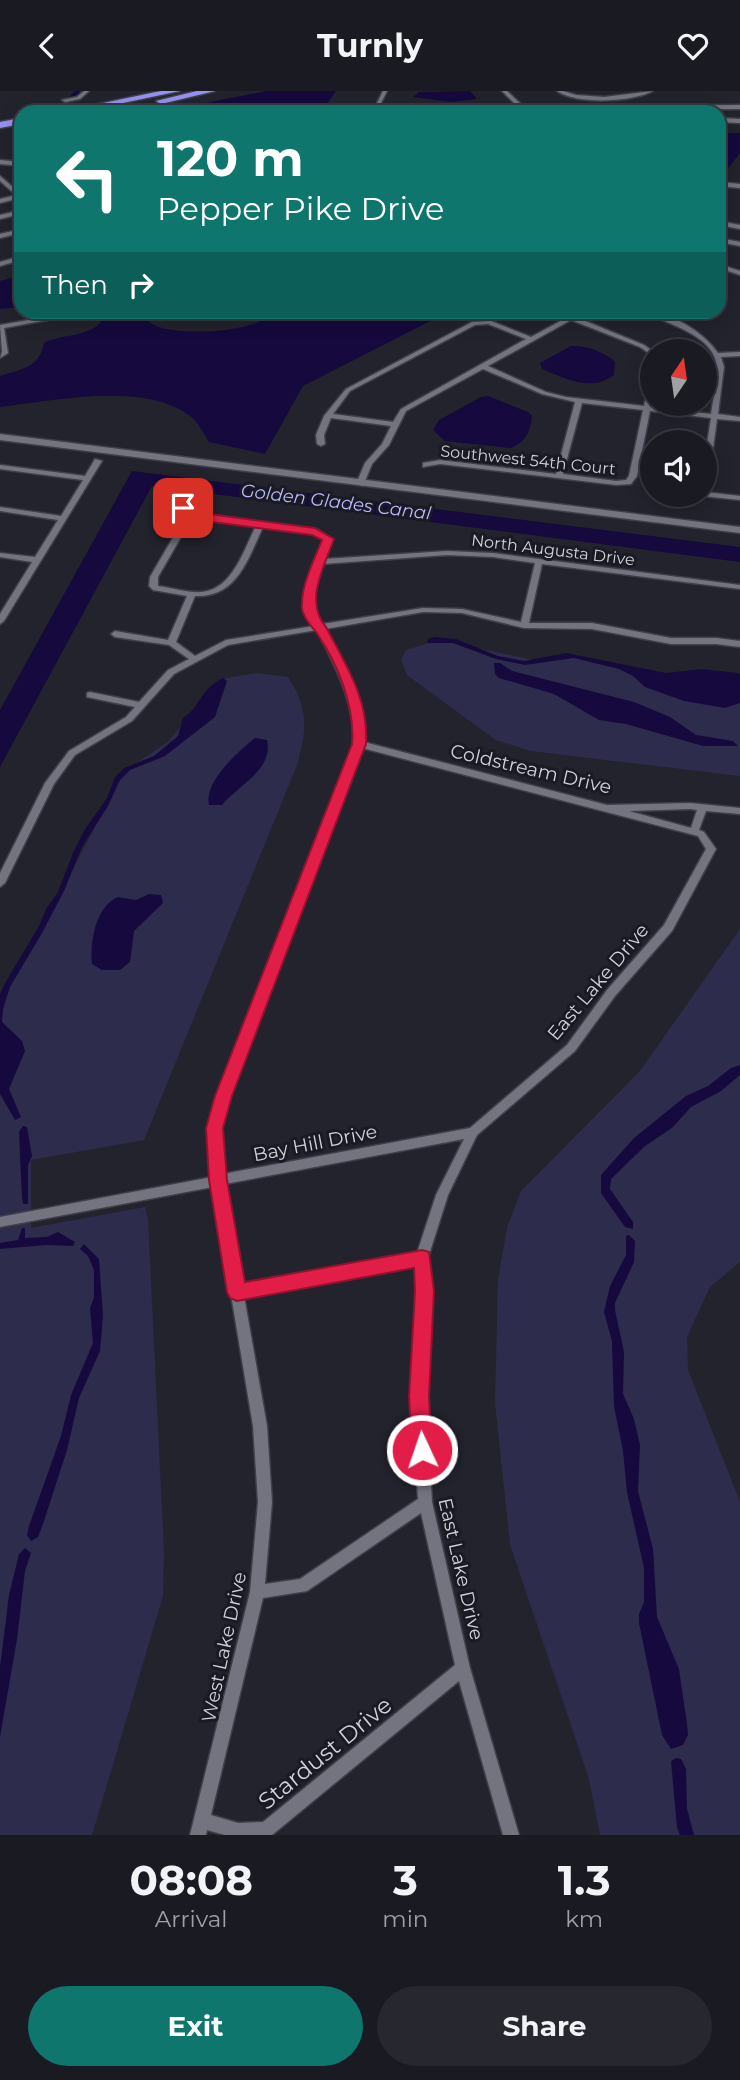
<!DOCTYPE html>
<style>
:root{--surface:#1a1a22;--page:#27272f;--text:#f1f3f6;--muted:#9fa1a5;--line:#383840;--accent:#0f766e}
body{margin:0;font-family:Montserrat,sans-serif;background:var(--page);color:var(--text);height:100vh;display:flex;flex-direction:column;font-size:26px;white-space:nowrap}
*{box-sizing:border-box;margin:0}
p{font-size:23px;color:var(--muted)}
.icon{flex:none;width:38px;height:38px;fill:none;stroke:currentColor;stroke-width:2;stroke-linecap:round;stroke-linejoin:round}
.map{position:relative;height:1744px;overflow:hidden}
.drawer{display:flex;flex-direction:column;background:var(--surface);flex:1}
.drawer>*{flex:none}
.top-card{position:absolute;left:14px;top:14px;width:712px;height:214px;border-radius:21px;box-shadow:0 4px 18px #0003,0 0 0 2px var(--line);background:#0f766e;color:#fff;overflow:hidden}
.needle{width:46px;rotate:13deg}
.buttons{position:absolute;left:640px;top:248px;display:grid;gap:14px}
.buttons a{display:grid;place-items:center;width:77px;height:77px;border-radius:50%;background:var(--surface);box-shadow:0 4px 18px #0003,0 0 0 2px var(--line);font-size:35px}
.pin{position:absolute;display:grid;place-items:center;width:60px;height:60px;color:#fff;margin:-30px;border-radius:14px;box-shadow:0 4px 10px #0006}
.me{position:absolute;width:77px;margin:-38px;rotate:357deg;stroke-linejoin:round;filter:drop-shadow(0 0 5px #0008)}
.turn{display:flex;align-items:center;gap:24px;height:147px;padding:0 28px;font-size:32px}
.turn .icon{width:91px;height:91px;stroke-width:2.5}
.turn b{display:block;font-size:49px;line-height:60px}
.then{display:flex;align-items:center;height:66px;padding:0 28px;background:#0003;gap:14px;font-size:26px}
.eta{display:flex;justify-content:space-evenly;align-items:center;height:119px;text-align:center}
.eta b{font-size:42px;font-weight:700;line-height:49px}
.cta{display:flex;gap:14px;margin-top:auto;padding:14px 28px}
.cta a{flex:1;height:80px;border-radius:42px;background:var(--accent);color:#fff;font-size:28px;font-weight:700;line-height:80px;text-align:center}
.cta a+a{background:var(--page);color:var(--text)}
header{display:flex;justify-content:space-between;align-items:center;height:91px;padding:0 28px;background:var(--surface);font-size:32px;font-weight:700}
.map>svg:first-child{display:block}
</style>
<header><svg class="icon" aria-label="back" viewBox="0 0 24 24"><path d="M15 5l-7 7 7 7"/></svg>Turnly<svg class="icon" aria-label="heart" viewBox="0 0 24 24"><path d="M12 20l-8-8c-3-5 5-10 8-4 3-6 11-1 8 4z"/></svg></header>
<div class="map">
<svg width="740" height="1744" viewBox="0 0 740 1744">
<rect width="100%" height="100%" fill="#23232e"/>
<!-- green -->
<g fill="#2e2c4d">
<path d="M438 549 534 569 566 565 640 582 740 588V685L531 660 496 649 407 584 401 569 406 559Z"/>
<path d="M257 582 288 586C309 619 307 637 297 674L144 1049 31 1069V1137L145 1116 148 1128 164 1463 163 1505 92 1744H0V933L8 896 61 801 118 692 132 675 169 650 215 593 227 587Z"/>
<path d="M740 838V1171L710 1196 687 1246 688 1279 740 1411V1744H600L589 1688 510 1453 495 1312 498 1189 507 1137 521 1100 640 980Z"/>
</g>
<!-- water -->
<g fill="#15093d">
<path d="M266 0H336L321 21H160Z"/>
<path d="M470 0 477 8 451 11 413 6 419 1Z"/>
<path d="M719 42H740V62L727 79H719Z"/>
<path d="M21 184V216L0 218V190Z"/>
<path d="M105 221H142V225C147 228 151 233 156 235 181 245 256 242 274 221H448L303 295 265 363 209 351C204 343 198 331 190 325 143 290 55 310 0 316V285C22 278 39 277 44 252 62 242 101 247 105 221Z"/>
<path d="M571 255C586 254 605 261 615 271L614 284C592 301 566 288 542 278L540 272Z"/>
<path d="M488 305 528 321 532 325C530 342 526 350 511 357L445 350 433 339 439 329 481 306Z"/>
<path d="M132 380 740 456V471L152 395 0 676V619Z"/>
<path d="M435 546 456 548 498 565 524 570 566 562 666 582 701 578 737 582 740 583V612L725 617 684 610 645 596 633 585 619 578 574 567 525 574 496 568 453 552H427L428 548Z"/>
<path d="M494 572H500L512 580 634 611 670 626 696 644 733 650 738 655H703L626 633 599 629 554 603 499 587 495 583Z"/>
<path d="M223 587 227 590 215 626 165 665 130 679 120 689 108 715 82 756 64 800 42 842 10 896 3 918 2 931 22 950 25 960 9 998 21 1026 15 1029 0 1003V904L4 894 39 835 46 818 58 801 73 762 85 738 107 707 115 686 124 677 154 665 178 645 183 627C200 617 198 600 223 587Z"/>
<path d="M255 647 267 649C274 679 237 695 222 714H209C203 691 240 659 255 647Z"/>
<path d="M149 803 161 804 163 812 134 840 130 871 120 879H102L92 873C90 851 95 816 118 806L136 809Z"/>
<path d="M740 974V984L721 1000 691 1016 672 1037 645 1055 611 1088 610 1098 633 1131V1138L625 1136 601 1102V1084L634 1047 686 1005 708 995 731 977Z"/>
<path d="M23 1035 27 1036 32 1065 28 1074V1113H23L22 1107 19 1041Z"/>
<path d="M22 1137H25V1147L47 1146 58 1141 75 1151 73 1155 46 1154 0 1158V1152L18 1149Z"/>
<path d="M629 1144 635 1150 634 1171 615 1212V1219L624 1261 623 1303 634 1328 640 1354 638 1400 653 1458 657 1526 679 1578 687 1633 688 1644 683 1654 671 1658 662 1644 639 1532V1523L644 1511V1477L627 1401 623 1360 614 1315 612 1250 604 1221 610 1195 626 1164V1145Z"/>
<path d="M84 1153 99 1168 103 1224 100 1260 79 1307 67 1359 43 1433 38 1446 31 1450 27 1444 29 1435 61 1345 71 1304 93 1252 90 1217 94 1207V1179L88 1165 80 1158Z"/>
<path d="M25 1457 31 1462 25 1480 17 1548 0 1646V1576L9 1504 19 1463Z"/>
<path d="M676 1667 681 1668 686 1678 687 1718 694 1744H680L677 1736 671 1670Z"/>
</g>
<g fill="none" stroke-linecap="round" stroke-linejoin="round">
<!-- canal -->
<path stroke="#15093d" stroke-width="5" d="M71 8 78 0"/>
<defs>
<g id="minor">
<path d="M84 0H89L80 8 65 11 62 9 77 6Z"/>
<path d="M383 0H387L380 14 435 21 379 17 377 20H373Z"/>
<path d="M502 0H507L522 14 540 21H532L520 17 469 21 516 14Z"/>
<path d="M557 0H563L576 4 604 6 653 0C632 11 577 14 557 0Z"/>
<path d="M740 14V18L622 19 621 21H615L617 19 594 21 612 15Z"/>
<path d="M719 27 740 28V32L719 31Z"/>
<path d="M0 69 21 71V75L0 73Z"/>
<path d="M0 85 21 103V107L0 112V108L16 104 0 90Z"/>
<path d="M719 91 740 93V97L719 95Z"/>
<path d="M21 119V123L0 128V124Z"/>
<path d="M719 130 740 134V138L719 134Z"/>
<path d="M21 138V142L0 147V143Z"/>
<path d="M719 147 740 151V155L719 151Z"/>
<path d="M21 165V169L0 175V171Z"/>
<path d="M719 173 740 180V184L719 177Z"/>
<path d="M178 220H227L193 225Z"/>
<path d="M551 220H561L644 254 654 261H653V265L640 256 571 229 488 275 546 301 566 306 644 315 650 285 653 283V303L650 316 711 323C713 308 717 293 717 278 717 244 666 233 642 220 669 220 703 240 718 262L740 261V265L721 266 724 276 718 323 740 326V330L717 328 708 395H705V365L711 327 650 320 637 385 631 393 616 394 440 373 423 376V372L440 369 556 383 575 311 542 303 483 278 406 320 389 354 372 373 363 395 356 393 365 372 382 353 391 335 331 327 324 344 325 353 321 355 317 353 316 344 324 325 346 298 472 231 491 230 531 246 566 227ZM488 233 526 248 401 318 393 331 333 323 350 300 475 234ZM582 312 643 319 629 385 626 389 616 390 563 383Z"/>
<path d="M62 223 65 225 64 226 4 237 8 262 0 267 2 261 0 234Z"/>
<path d="M95 368 102 370 4 530 0 533V523L32 471 0 466V462L35 466 58 429 0 420V416L61 425 83 389 0 378V374L85 385Z"/>
<path d="M705 401 740 405V409L702 405 705 404Z"/>
<path d="M180 415H186L192 422 318 439 332 448 324 468 447 460 493 462 740 494V498L542 473 529 532H592L671 547H716L740 550V556L716 553H671L592 538 524 537 462 522 423 521 325 538C344 575 363 609 364 651L607 714 690 712 740 717V723L706 720 699 739 704 741 716 758 672 840 615 905 575 960 477 1044 448 1104 428 1167 431 1200 426 1306 432 1411 470 1577 519 1744H503L459 1590 272 1744H225L207 1739 206 1744H190L250 1501 258 1411 253 1335 213 1096 0 1136V1126L212 1086 208 1037 217 1005 354 653C354 609 336 578 317 539L228 554 174 583 132 630 75 664 54 693 5 792 0 796V782L45 692 69 660 126 626 135 616 87 606V602L90 601 139 611 168 579 189 568 169 554 115 546 111 543 115 540 168 549 187 505 153 499 149 495 150 486 186 424 179 417ZM192 427 256 435C244 458 233 498 202 501 188 502 173 497 158 495V486ZM263 436 313 443 324 449C315 475 293 510 314 535L226 549 195 565 176 551 195 505C237 507 248 468 263 436ZM447 464 493 466 535 472 521 531 462 518 423 517 322 533C307 516 315 493 323 473ZM362 657 698 745 706 758 664 834 607 899 567 954 470 1037 223 1083 220 1037 229 1005ZM690 718 697 719 691 737 629 720ZM464 1048 436 1104 417 1162 242 1194 225 1093ZM416 1174 419 1200 412 1306 418 1408 300 1488 265 1493 272 1411 267 1335 244 1205ZM421 1422 455 1574 263 1731 238 1732 211 1724 263 1507 307 1500Z"/>
</g>
<path id="tertiary" d="M0 343 740 436V442L0 349Z"/>
<g id="motorway">
<path d="M161 0H180L80 21H60Z"/>
<path d="M197 0H215L161 13 156 10Z"/>
<path d="M21 27V33L0 37V31Z"/>
</g>
</defs>
<!-- minor casing -->
<use href="#minor" stroke="#403f48" stroke-width="3"/>
<!-- tertiary casing -->
<use href="#tertiary" stroke="#403f48" stroke-width="3"/>
<!-- motorway casing -->
<use href="#motorway" stroke="#403f48" stroke-width="3"/>
<!-- minor -->
<use href="#minor" fill="#737480" fill-rule="evenodd"/>
<!-- tertiary -->
<use href="#tertiary" fill="#737480" fill-rule="evenodd"/>
<!-- motorway -->
<use href="#motorway" fill="#9691f4" fill-rule="evenodd"/>
</g>
<!-- route -->
<path fill="#e11d48" stroke="#92132f" stroke-width="2" d="M179 414H187L194 421 315 437 334 448C324 476 304 511 326 536 346 574 369 609 366 653L232 1005 223 1037 227 1089 245 1191 422 1159 429 1161 434 1200 429 1306 432 1359 429 1366 422 1369 415 1366 412 1359 409 1306 415 1200 414 1177 237 1210 230 1207 227 1201 209 1089 206 1037 215 1005 352 653C355 615 338 573 316 541 310 533 304 528 302 518 300 496 314 469 322 449L312 444 190 428 179 419Z"/>
<g text-anchor="middle" dominant-baseline="central" stroke-width="6" stroke-linejoin="round" paint-order="stroke">
<!-- far-street labels -->
<g font-size="16" fill="#d1d1d8" stroke="#1a1a24">
<text transform="translate(528 369) rotate(6)">Southwest 54th Court</text>
<text transform="translate(553 459) rotate(7)">North Augusta Drive</text>
</g>
<!-- far-water labels -->
<g font-size="18" font-style="italic" fill="#bab9ff" stroke="#1a1a24">
<text transform="translate(336 411) rotate(7)">Golden Glades Canal</text>
</g>
<!-- street labels -->
<g font-size="19" fill="#d1d1d8" stroke="#1a1a24">
<text transform="translate(531 678) rotate(13)">Coldstream Drive</text>
<text transform="translate(598 891) rotate(-50)">East Lake Drive</text>
<text transform="translate(315 1052) rotate(-11)">Bay Hill Drive</text>
<text transform="translate(461 1478) rotate(77)">East Lake Drive</text>
<text transform="translate(224 1556) rotate(-78)">West Lake Drive</text>
</g>
<!-- near-street labels -->
<g font-size="23" fill="#d1d1d8" stroke="#1a1a24">
<text transform="translate(325 1662) rotate(-39)">Stardust Drive</text>
</g>
</g>
</svg>
<div class="buttons">
<a><svg class="needle" viewBox="-14 -14 28 28"><path d="M0-13l5 13h-10z" fill="#e53935"/><path d="M0 13l5-13h-10z" fill="#9fa1a5"/></svg></a>
<a><svg class="icon" aria-label="sound" viewBox="0 0 24 24"><path d="M4 9h4l5-4v14l-5-4H4zM17 9q2 3 0 6"/></svg></a>
</div>
<div class="pin" style="left:183px;top:417px;background:#d93025"><svg class="icon" aria-label="arrive" viewBox="0 0 24 24"><path d="M6 21V4h12l-3 4 3 4H6"/></svg></div>
<svg class="me" style="left:422px;top:1359px" viewBox="-20 -20 40 40"><circle r="17" fill="#e11d48" stroke="#fff" stroke-width="3"/><path d="M0-11L8 9 0 5-8 9z" fill="#fff"/></svg>
<div class="top-card">
<div class="turn"><svg class="icon" aria-label="left" viewBox="0 0 24 24"><path d="M17 20v-9H6M10 6l-5 5 5 5"/></svg><div><b>120 m</b>Pepper Pike Drive</div></div>
<div class="then">Then<svg class="icon" aria-label="right" viewBox="0 0 24 24"><path d="M7 20v-9h11M14 6l5 5-5 5"/></svg></div>
</div>
</div>
<section class="drawer">
<div class="eta">
<div><b>08:08</b><p>Arrival</p></div>
<div><b>3</b><p>min</p></div>
<div><b>1.3</b><p>km</p></div>
</div>
<div class="cta"><a>Exit</a><a>Share</a></div>
</section>
